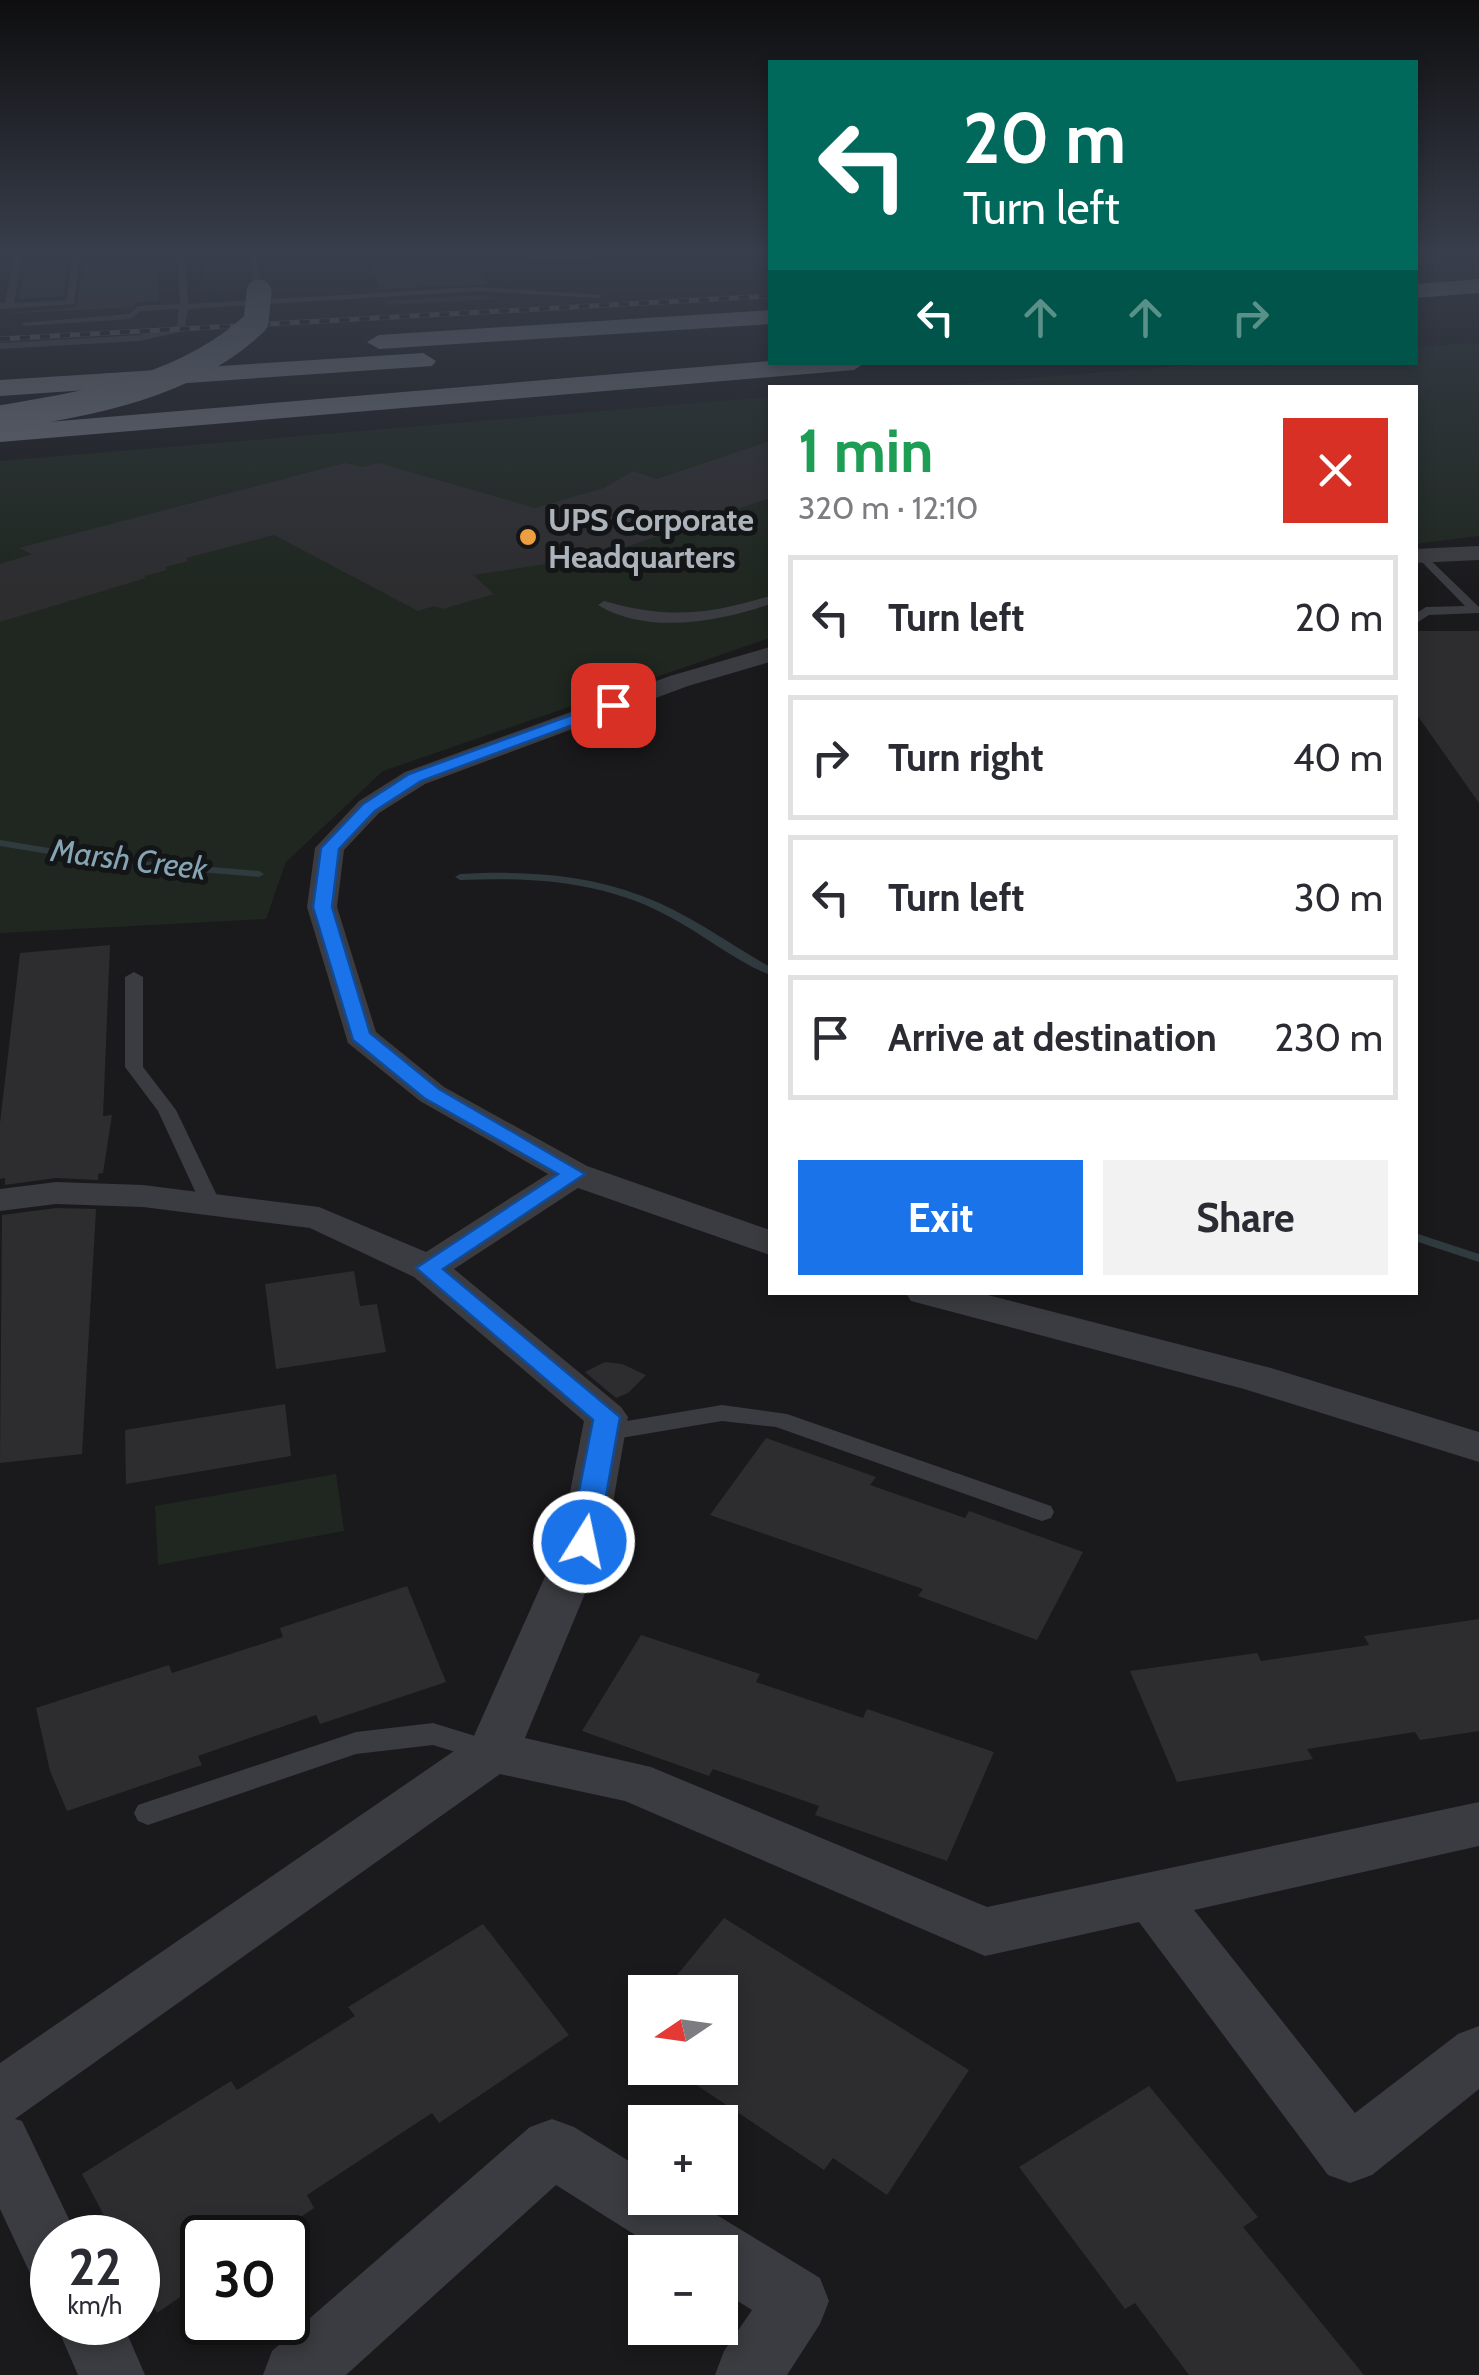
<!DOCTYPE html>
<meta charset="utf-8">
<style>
:root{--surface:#fff;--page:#f2f2f3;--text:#2b2b33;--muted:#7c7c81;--line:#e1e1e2;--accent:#1a73e8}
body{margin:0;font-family:Cabin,sans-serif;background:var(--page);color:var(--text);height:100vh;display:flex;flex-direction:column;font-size:38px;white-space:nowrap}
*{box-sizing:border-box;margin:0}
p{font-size:32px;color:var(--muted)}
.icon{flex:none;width:55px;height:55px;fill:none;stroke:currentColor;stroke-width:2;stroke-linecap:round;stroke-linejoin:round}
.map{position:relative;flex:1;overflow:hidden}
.side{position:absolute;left:768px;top:385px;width:650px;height:910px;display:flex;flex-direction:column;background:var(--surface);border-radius:0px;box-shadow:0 5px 15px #0003}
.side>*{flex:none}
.banner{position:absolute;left:768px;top:60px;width:650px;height:305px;border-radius:0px;box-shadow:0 5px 15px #0003;background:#00695c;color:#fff;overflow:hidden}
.needle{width:65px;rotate:257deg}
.controls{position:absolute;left:628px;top:1975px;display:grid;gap:20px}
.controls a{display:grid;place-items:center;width:110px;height:110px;border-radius:0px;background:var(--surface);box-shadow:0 5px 15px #0003;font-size:50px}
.speed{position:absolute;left:30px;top:2215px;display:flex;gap:20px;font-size:50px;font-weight:700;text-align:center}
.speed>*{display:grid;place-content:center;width:130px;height:130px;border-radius:50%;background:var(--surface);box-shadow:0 5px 15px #0003;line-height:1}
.speed small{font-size:25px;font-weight:400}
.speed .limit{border:5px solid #111;border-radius:15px;background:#fff;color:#111}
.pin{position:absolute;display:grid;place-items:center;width:85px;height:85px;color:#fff;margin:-42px;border-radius:20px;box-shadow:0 5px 15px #0006}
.me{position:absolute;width:110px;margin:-55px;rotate:10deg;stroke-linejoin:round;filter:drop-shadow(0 0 8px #0008)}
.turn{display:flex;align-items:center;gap:35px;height:210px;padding:0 30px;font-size:45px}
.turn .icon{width:130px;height:130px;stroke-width:2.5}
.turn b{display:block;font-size:70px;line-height:85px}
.lanes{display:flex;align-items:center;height:95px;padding:0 30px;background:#0003;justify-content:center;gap:50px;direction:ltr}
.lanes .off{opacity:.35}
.round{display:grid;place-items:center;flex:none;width:105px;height:105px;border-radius:0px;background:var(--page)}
.summary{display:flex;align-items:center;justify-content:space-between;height:170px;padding:0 30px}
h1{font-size:60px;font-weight:700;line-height:75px;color:#1e9e55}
.button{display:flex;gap:20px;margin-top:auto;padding:20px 30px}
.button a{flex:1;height:115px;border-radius:0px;background:var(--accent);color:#fff;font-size:40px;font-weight:700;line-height:115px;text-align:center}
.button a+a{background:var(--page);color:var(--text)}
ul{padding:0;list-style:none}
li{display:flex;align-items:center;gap:30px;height:125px;margin:0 20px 15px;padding:0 10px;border:5px solid var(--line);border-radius:0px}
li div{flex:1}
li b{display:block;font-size:38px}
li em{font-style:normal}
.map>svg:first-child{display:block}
</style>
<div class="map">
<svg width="1479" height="2375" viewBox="0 0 1479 2375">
<rect width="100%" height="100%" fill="#1a1a1c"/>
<!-- green -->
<g fill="#1f2720">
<path d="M219 259 232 261 239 284 235 290C222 295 212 295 200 289L205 280 203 260Z"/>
<path d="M1479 343V536L1415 544V388L920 387 1216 363 1415 362V347Z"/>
<path d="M770 397V638L383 771 286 862 266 919 0 933V461Z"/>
<path d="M336 1474 344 1531 158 1565 155 1506Z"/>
</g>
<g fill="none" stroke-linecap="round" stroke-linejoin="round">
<!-- stream -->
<g fill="#303b40" fill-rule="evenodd">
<path d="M0 840 116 859 259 871 264 874 259 877 116 865 0 846Z"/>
<path d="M483 873C538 872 591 876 642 896 688 913 728 943 770 967V975C735 961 704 935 670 917 604 881 534 877 460 880L455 877 460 874Z"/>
<path d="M1415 1233 1479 1254V1262L1415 1241Z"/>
</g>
</g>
<!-- building -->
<g fill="#2d2d30">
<path d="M27 254H68L64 296 19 299Z"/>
<path d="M84 254H158L159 301 138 302 132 307 0 314 77 307Z"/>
<path d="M452 254H471L488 284 380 289 369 259Z"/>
<path d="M479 295 498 299 386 305 385 301Z"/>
<path d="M770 441V498L572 565 560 562 473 575 494 594 443 609 434 606 418 611 274 535 186 558 188 561 165 567 167 570 144 576 146 578 0 622V564L32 554 19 548 345 463 362 467 379 463 535 508 604 488 633 471 657 479Z"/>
<path d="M1415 631H1479V803L1415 712Z"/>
<path d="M110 945 103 1116 112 1115 103 1173 98 1174V1180L56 1178 5 1185V1178L0 1179V1123L20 953Z"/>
<path d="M56 1208 96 1209 82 1454 0 1463 2 1215Z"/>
<path d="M354 1271 360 1306 377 1304 386 1352 276 1369 265 1284Z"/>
<path d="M605 1362 622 1364 646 1375 628 1393 616 1398 585 1372Z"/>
<path d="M285 1404 291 1456 126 1484 125 1430Z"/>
<path d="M766 1438 876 1477 870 1485 965 1518 969 1511 1083 1552 1037 1640 918 1596 923 1589 710 1515Z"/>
<path d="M407 1586 446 1682 320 1724 316 1715 198 1756 202 1765 67 1811 50 1771 36 1708 169 1665 172 1673 283 1637 280 1628Z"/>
<path d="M1479 1619V1731L1420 1740 1415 1732 1307 1749 1313 1759 1177 1782 1130 1671 1257 1653 1261 1661 1369 1645 1364 1636Z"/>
<path d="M641 1635 760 1674 756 1682 863 1718 867 1709 994 1752 947 1861 815 1815 819 1806 713 1769 709 1776 582 1731Z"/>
<path d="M724 1918 969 2070 887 2195 833 2158 824 2170 671 2068H720V1992H663Z"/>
<path d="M483 1924 569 2035 439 2123 432 2113 307 2195 314 2208 270 2238H202V2282L157 2313 138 2277V2238H116L82 2174 231 2081 237 2090 355 2016 348 2007Z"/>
<path d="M1149 2086 1258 2217 1243 2227 1364 2375H1189L1135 2303 1125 2309 1019 2167Z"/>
</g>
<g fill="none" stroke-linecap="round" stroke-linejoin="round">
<!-- service -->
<g fill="#3b3c41" fill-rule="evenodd">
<path d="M15 254H23L14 303 67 300 72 254H80L74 304 0 309V303H5Z"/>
<path d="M177 254H185L188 304 479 287 602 295 598 298 479 291 188 309 184 331 140 341 0 349V343L140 335 177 327 179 309 140 311 131 319 25 326 21 323 129 314 138 306 180 304Z"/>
<path d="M249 254H257L262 294 255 292Z"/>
<path d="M1422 552 1479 607V613L1429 615 1415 624V614L1426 607 1465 606 1418 558 1416 556Z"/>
<path d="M770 596V604C720 622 646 635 598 605L604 601C668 619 707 615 770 596Z"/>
<path d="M134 972 143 977V1067L176 1110 221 1204 218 1208H204L201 1204 158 1111 125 1067V977Z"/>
<path d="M722 1405 787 1414 1051 1506 1054 1512 1051 1518 1042 1521 1033 1518 776 1427 722 1421 603 1441 595 1439 591 1433 595 1427 603 1425Z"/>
<path d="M433 1723 501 1744 505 1752 501 1760 491 1763 433 1745 356 1754 148 1825 138 1821 134 1813 138 1805 356 1732Z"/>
</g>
<!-- minor -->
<g fill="#3b3c41" fill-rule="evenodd">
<path d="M525 254H594L587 258H532Z"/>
<path d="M1479 546V560L1415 563V549Z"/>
<path d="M770 647V662L688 686 425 784 379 813 344 850 337 907 376 1032 444 1087 587 1166 770 1230V1255L578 1188 454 1269 621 1407 628 1417 606 1543 525 1738 651 1767 987 1907 1479 1802V1846L1194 1910 1355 2113 1458 2034 1479 2026V2089L1372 2175 1350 2183 1328 2175 1139 1922 985 1956 625 1801 500 1774 15 2119 22 2121 78 2238H52V2282L30 2273 0 2209V2063L473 1738 560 1543 584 1421 414 1277 310 1228 143 1207 56 1204 0 1211V1189L56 1182 143 1185 319 1207 426 1252 548 1174 420 1101 348 1043 307 907 315 848 359 801 405 772 670 676Z"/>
<path d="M905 1292H976L1271 1368 1479 1432V1462L1244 1389 911 1301Z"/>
<path d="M552 2119 574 2127 645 2171V2198H689L820 2278 829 2301 820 2324 787 2375H715L724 2351 752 2310 720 2290V2252H662L556 2185 346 2375H263L272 2351 530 2127Z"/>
<path d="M55 2322H122L145 2375H78Z"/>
</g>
<!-- motorway -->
<g fill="#676b72" fill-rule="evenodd">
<path d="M1479 279V293L1415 298V284Z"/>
<path d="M770 310V324L379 349 367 342 379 335Z"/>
<path d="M423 353 436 361 432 366 0 396V380Z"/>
<path d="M770 361 866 362 854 370 0 442V426Z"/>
</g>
<defs>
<path id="rail" d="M0 339 770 296"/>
</defs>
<!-- rail casing -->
<use href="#rail" stroke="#4e5156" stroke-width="5"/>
<!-- rail -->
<use href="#rail" stroke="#141517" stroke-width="4" stroke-dasharray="10" stroke-linecap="butt"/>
<!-- motorway-bridge -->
<path stroke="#676b72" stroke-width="25" d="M0 418C90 403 188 387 256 322L259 292"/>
</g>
<!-- sky -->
<linearGradient id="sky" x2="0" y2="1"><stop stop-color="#0e0e0f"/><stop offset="0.43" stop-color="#383e4b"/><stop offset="1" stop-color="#383e4b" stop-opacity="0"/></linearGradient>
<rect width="1479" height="587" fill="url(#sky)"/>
<!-- route -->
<path fill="#1a73e8" stroke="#114b97" stroke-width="2.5" d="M613 700 619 702V708L421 781 375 811 339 849 332 907 370 1033 439 1089 585 1174 443 1269 620 1417 598 1542 593 1550H574L569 1542 593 1420 416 1268 558 1174 424 1098 353 1040 313 907 321 848 363 804 409 774Z"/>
<!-- markers -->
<circle fill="#ed9e40" stroke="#141517" stroke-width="4" cx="528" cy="537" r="10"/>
<g text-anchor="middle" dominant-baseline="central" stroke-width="10" stroke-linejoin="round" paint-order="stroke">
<!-- far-poi labels -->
<g font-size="32" font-weight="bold" fill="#acb3bb" stroke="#141517" text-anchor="start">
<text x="548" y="519">UPS Corporate<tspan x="548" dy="37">Headquarters</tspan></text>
</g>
<!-- far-water labels -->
<g font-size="32" font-style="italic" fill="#85a4b4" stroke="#141517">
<text transform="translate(129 859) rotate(7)">Marsh Creek</text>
</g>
</g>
</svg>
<div class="controls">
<a><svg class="needle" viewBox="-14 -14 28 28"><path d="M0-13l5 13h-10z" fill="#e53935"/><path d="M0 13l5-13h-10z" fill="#7c7c81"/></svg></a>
<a>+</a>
<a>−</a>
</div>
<div class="speed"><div>22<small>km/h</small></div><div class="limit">30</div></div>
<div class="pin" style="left:613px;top:705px;background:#d93025"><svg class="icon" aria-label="arrive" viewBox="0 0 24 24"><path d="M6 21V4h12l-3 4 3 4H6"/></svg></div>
<svg class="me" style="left:584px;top:1542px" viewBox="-20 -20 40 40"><circle r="17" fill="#1a73e8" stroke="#fff" stroke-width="3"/><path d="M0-11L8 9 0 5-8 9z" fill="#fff"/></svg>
<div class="banner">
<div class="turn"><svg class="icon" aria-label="left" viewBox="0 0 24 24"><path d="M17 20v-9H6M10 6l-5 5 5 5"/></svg><div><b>20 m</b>Turn left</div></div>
<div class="lanes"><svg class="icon" aria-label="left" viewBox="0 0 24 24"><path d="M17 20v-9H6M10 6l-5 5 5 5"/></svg><svg class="icon off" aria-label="ahead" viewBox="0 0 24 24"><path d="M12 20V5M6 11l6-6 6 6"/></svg><svg class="icon off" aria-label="ahead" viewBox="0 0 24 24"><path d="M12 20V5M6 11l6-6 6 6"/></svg><svg class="icon off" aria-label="right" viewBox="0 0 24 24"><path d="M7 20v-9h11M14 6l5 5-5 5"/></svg></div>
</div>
<section class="side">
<div class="summary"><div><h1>1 min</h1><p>320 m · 12:10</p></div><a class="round" style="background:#d93025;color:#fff"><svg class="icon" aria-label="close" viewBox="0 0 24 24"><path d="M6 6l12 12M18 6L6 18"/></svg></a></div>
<ul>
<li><svg class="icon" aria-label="left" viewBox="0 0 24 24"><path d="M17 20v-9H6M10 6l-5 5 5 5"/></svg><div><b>Turn left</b></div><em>20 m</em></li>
<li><svg class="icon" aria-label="right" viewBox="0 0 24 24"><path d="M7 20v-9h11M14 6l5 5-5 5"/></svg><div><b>Turn right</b></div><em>40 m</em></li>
<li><svg class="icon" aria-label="left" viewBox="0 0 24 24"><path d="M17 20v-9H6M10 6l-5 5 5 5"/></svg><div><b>Turn left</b></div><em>30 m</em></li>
<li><svg class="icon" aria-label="arrive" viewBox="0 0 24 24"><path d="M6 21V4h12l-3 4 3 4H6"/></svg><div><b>Arrive at destination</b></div><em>230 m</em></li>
</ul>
<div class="button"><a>Exit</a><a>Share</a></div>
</section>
</div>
